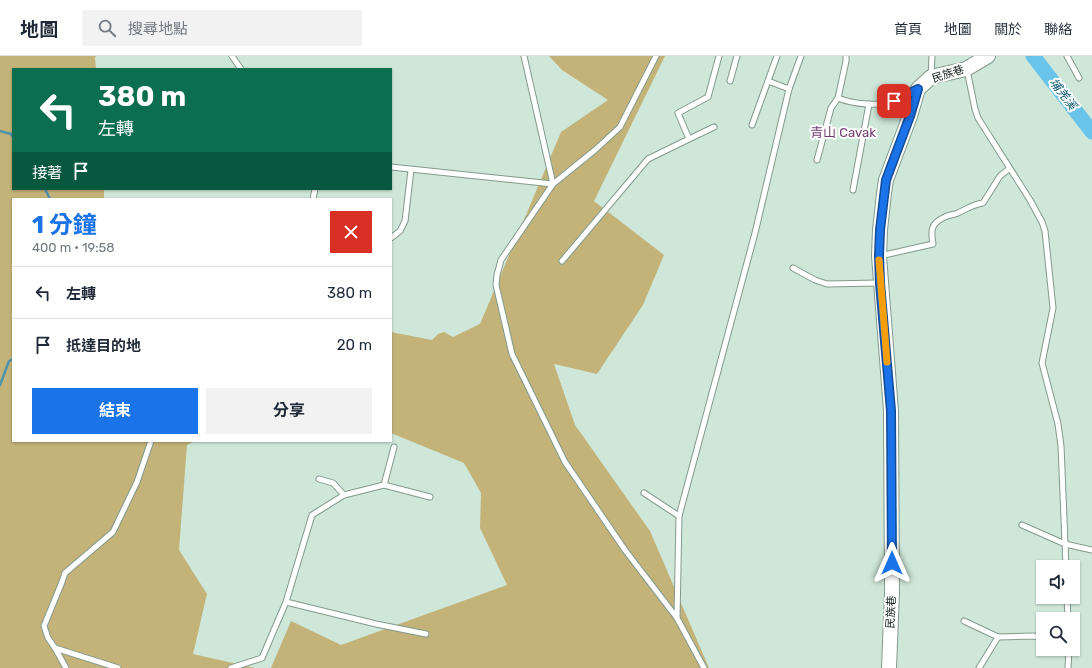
<!DOCTYPE html>
<html lang="zh-TW">
<meta charset="utf-8">
<style>
:root{--surface:#fff;--page:#f2f2f3;--text:#1f2937;--muted:#747a83;--line:#e0e1e3;--accent:#1a73e8}
body{margin:0;font-family:Rubik,"Noto Sans TC",sans-serif;background:var(--page);color:var(--text);height:100vh;display:flex;flex-direction:column;font-size:15px;white-space:nowrap}
*{box-sizing:border-box;margin:0}
p{font-size:13px;color:var(--muted)}
.icon{flex:none;width:22px;height:22px;fill:none;stroke:currentColor;stroke-width:2;stroke-linecap:round;stroke-linejoin:round}
.map{position:relative;flex:1;overflow:hidden}
.side{position:absolute;left:12px;top:142px;width:380px;height:244px;display:flex;flex-direction:column;background:var(--surface);border-radius:0px;box-shadow:0 1px 3px #0004}
.side>*{flex:none}
.top-card{position:absolute;left:12px;top:12px;width:380px;height:122px;border-radius:0px;box-shadow:0 1px 3px #0004;background:#0b6e4f;color:#fff;overflow:hidden}
.tools{position:absolute;left:1036px;top:504px;display:grid;gap:8px}
.tools a{display:grid;place-items:center;width:44px;height:44px;border-radius:0px;background:var(--surface);box-shadow:0 1px 3px #0004;font-size:20px}
.pin{position:absolute;display:grid;place-items:center;width:34px;height:34px;color:#fff;margin:-17px;border-radius:8px;box-shadow:0 2px 6px #0006}
.me{position:absolute;width:44px;margin:-22px;rotate:0deg;stroke-linejoin:round;filter:drop-shadow(0 0 3px #0008)}
.turn{display:flex;align-items:center;gap:14px;height:84px;padding:0 20px;font-size:18px}
.turn .icon{width:52px;height:52px;stroke-width:2.5}
.turn b{display:block;font-size:28px;line-height:34px}
.then{display:flex;align-items:center;height:38px;padding:0 20px;background:#0003;gap:8px;font-size:15px}
.round{display:grid;place-items:center;flex:none;width:42px;height:42px;border-radius:0px;background:var(--page)}
.overview{display:flex;align-items:center;justify-content:space-between;height:68px;padding:0 20px}
h1{font-size:24px;font-weight:700;line-height:30px;color:var(--accent)}
.cta{display:flex;gap:8px;margin-top:auto;padding:8px 20px}
.cta a{flex:1;height:46px;border-radius:0px;background:var(--accent);color:#fff;font-size:16px;font-weight:700;line-height:46px;text-align:center}
.cta a+a{background:var(--page);color:var(--text)}
ul{padding:0;list-style:none}
li{display:flex;align-items:center;gap:12px;height:52px;padding:0 20px;border-top:1px solid var(--line)}
li div{flex:1}
li b{display:block;font-size:15px}
li em{font-style:normal}
header{display:flex;align-items:center;gap:24px;box-sizing:border-box;height:56px;padding:0 20px;background:var(--surface);border-bottom:1px solid var(--line)}
header strong{font-size:19px}
nav{display:flex;gap:22px;margin-inline-start:auto;font-size:14px}
.search{width:280px;height:36px;background:var(--page);display:flex;align-items:center;gap:10px;box-sizing:border-box;padding:0 14px;border-radius:0px;color:var(--muted);font-size:15px}
.map>svg:first-child{display:block}
</style>
<header>
<strong>地圖</strong>
<div class="search"><svg class="icon" aria-label="search" viewBox="0 0 24 24"><circle cx="10" cy="10" r="6"/><path d="M15 15l6 6"/></svg>搜尋地點</div>
<nav><a>首頁</a><a>地圖</a><a>關於</a><a>聯絡</a></nav>
</header>
<div class="map">
<svg width="1092" height="612" viewBox="0 0 1092 612">
<rect width="100%" height="100%" fill="#cee7d9"/>
<!-- green -->
<g fill="#c3b379">
<path d="M0 0H97L95 1 96 13H13V133H104V143H13V385H195L187 389 179 494 207 538 193 598 255 612H0Z"/>
<path d="M549 0H665L594 145 664 199 643 249 597 318 554 308 575 369 650 475 709 612H271L291 565 341 589 507 529 480 472 481 437 464 407 391 377V276L432 284 438 278 444 276 453 281 480 268 561 76 608 44 562 14Z"/>
</g>
<g fill="none" stroke-linecap="round" stroke-linejoin="round">
<!-- stream -->
<g stroke="#4f92ac" stroke-width="2.5">
<path d="M0 75 11 78 13 81"/>
<path d="M45 133 50 143"/>
<path d="M0 329 9 305 13 303"/>
</g>
<!-- river -->
<path stroke="#69c4ec" stroke-width="15" d="M1033 0 1092 76"/>
<defs>
<g id="lane">
<path d="M232 0 241 13"/>
<path d="M524 0 553 128 501 204 497 219 496 229 512 298 565 406 625 494 677 562"/>
<path d="M846 0V5L838 42C852 48 881 51 895 45 902 42 909 38 915 34"/>
<path d="M1067 0 1079 22"/>
<path d="M967 14 975 53 978 62 1030 144 1042 166 1045 175 1053 252 1042 307 1058 368 1061 390 1066 511"/>
<path d="M931 20 932 0"/>
<path d="M730 25 737 0"/>
<path d="M768 25 789 33"/>
<path d="M752 69 777 0"/>
<path d="M689 83 714 71"/>
<path d="M817 104 831 52 838 42"/>
<path d="M391 111 553 128 595 94 620 71 656 0"/>
<path d="M853 134 869 48"/>
<path d="M313 143 315 133"/>
<path d="M391 182 400 175 405 165 411 114"/>
<path d="M880 200 933 188C931 176 930 168 943 162 947 159 953 159 958 157 966 153 974 148 983 147L1000 120 1009 113"/>
<path d="M562 205 648 103 689 83 678 57 708 41 719 0"/>
<path d="M793 212 815 224 827 228 879 227"/>
<path d="M319 423 333 427 344 439"/>
<path d="M384 429 394 391"/>
<path d="M644 437 679 460"/>
<path d="M1022 469 1065 488 1092 494"/>
<path d="M1067 541 1068 563"/>
<path d="M286 546 376 568 426 578"/>
<path d="M964 565 998 581 1033 580 1043 582"/>
<path d="M55 592 118 612"/>
<path d="M66 612 55 592 48 582 44 570 62 526 65 517 113 476 137 426 151 385"/>
<path d="M231 612 262 602 286 546 312 459 344 439 384 429 430 441"/>
<path d="M704 612 677 562 679 460 755 177 789 33 801 0"/>
<path d="M979 612 998 581"/>
<path d="M1068 612 1069 593"/>
</g>
<path id="secondary" d="M889 612 892 537 891 355 879 200 880 174 884 137 886 124 910 60 918 33 931 21 966 13 988 0"/>
</defs>
<!-- lane casing -->
<use href="#lane" stroke="#829a8d" stroke-width="7"/>
<!-- secondary casing -->
<use href="#secondary" stroke="#829a8d" stroke-width="16"/>
<!-- lane -->
<use href="#lane" stroke="#fff" stroke-width="5"/>
<!-- secondary -->
<use href="#secondary" stroke="#fff" stroke-width="14"/>
</g>
<g fill="none" stroke-linecap="round" stroke-linejoin="round">
<defs>
<path id="route" d="M892 507 891 355 880 227 879 200 880 174 886 124 910 60 918 33 894 45"/>
</defs>
<!-- route casing -->
<use href="#route" stroke="#114b97" stroke-width="10"/>
<!-- route -->
<use href="#route" stroke="#1a73e8" stroke-width="7"/>
<!-- slow -->
<path stroke="#f59e0b" stroke-width="7" d="M879 204 887 306"/>
</g>
<g text-anchor="middle" dominant-baseline="central" stroke-width="4" stroke-linejoin="round" paint-order="stroke">
<!-- street labels -->
<g font-size="11" fill="#131d18" stroke="#fff">
<text transform="translate(948 18) rotate(-18)">民族巷</text>
<text transform="translate(891 556) rotate(-87)">民族巷</text>
</g>
<!-- water labels -->
<g font-size="12" font-style="italic" fill="#0c5873" stroke="#fff">
<text transform="translate(1063 38) rotate(52)">埔羌溪</text>
</g>
<!-- quarter labels -->
<g font-size="13" fill="#754071" stroke="#fff">
<text x="843" y="76">青山 Cavak</text>
</g>
</g>
</svg>
<div class="tools">
<a><svg class="icon" aria-label="sound" viewBox="0 0 24 24"><path d="M4 9h4l5-4v14l-5-4H4zM17 9q2 3 0 6"/></svg></a>
<a><svg class="icon" aria-label="search" viewBox="0 0 24 24"><circle cx="10" cy="10" r="6"/><path d="M15 15l6 6"/></svg></a>
</div>
<div class="pin" style="left:894px;top:45px;background:#d93025"><svg class="icon" aria-label="arrive" viewBox="0 0 24 24"><path d="M6 21V4h12l-3 4 3 4H6"/></svg></div>
<svg class="me" style="left:892px;top:507px" viewBox="-20 -20 40 40"><path d="M0-17L14 15 0 8-14 15z" fill="#1a73e8" stroke="#fff" stroke-width="4"/></svg>
<div class="top-card">
<div class="turn"><svg class="icon" aria-label="left" viewBox="0 0 24 24"><path d="M17 20v-9H6M10 6l-5 5 5 5"/></svg><div><b>380 m</b>左轉</div></div>
<div class="then">接著<svg class="icon" aria-label="arrive" viewBox="0 0 24 24"><path d="M6 21V4h12l-3 4 3 4H6"/></svg></div>
</div>
<section class="side">
<div class="overview"><div><h1>1 分鐘</h1><p>400 m · 19:58</p></div><a class="round" style="background:#d93025;color:#fff"><svg class="icon" aria-label="close" viewBox="0 0 24 24"><path d="M6 6l12 12M18 6L6 18"/></svg></a></div>
<ul>
<li><svg class="icon" aria-label="left" viewBox="0 0 24 24"><path d="M17 20v-9H6M10 6l-5 5 5 5"/></svg><div><b>左轉</b></div><em>380 m</em></li>
<li><svg class="icon" aria-label="arrive" viewBox="0 0 24 24"><path d="M6 21V4h12l-3 4 3 4H6"/></svg><div><b>抵達目的地</b></div><em>20 m</em></li>
</ul>
<div class="cta"><a>結束</a><a>分享</a></div>
</section>
</div>
